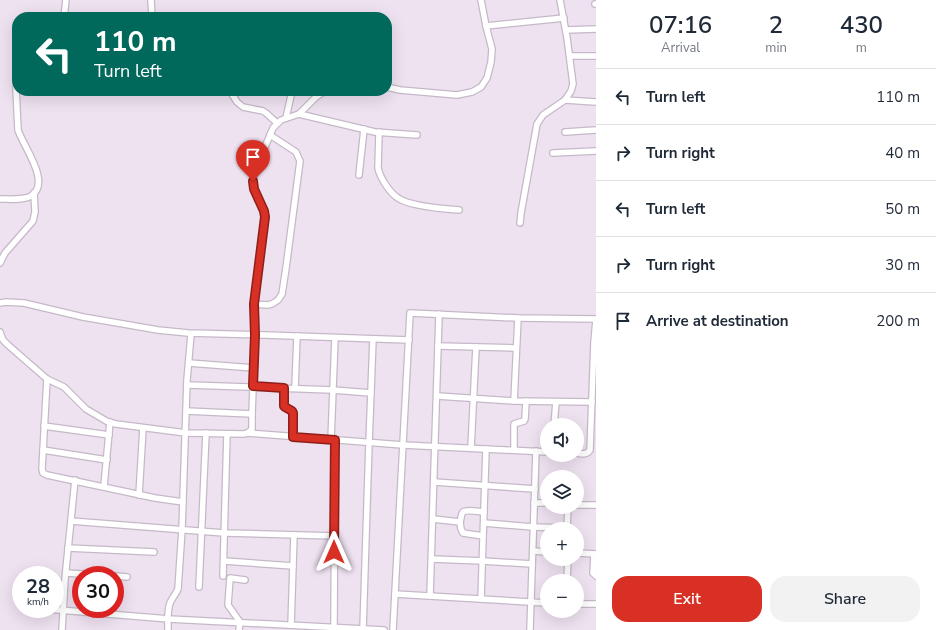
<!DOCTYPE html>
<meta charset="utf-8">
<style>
:root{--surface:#fff;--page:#f2f2f3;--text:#1f2937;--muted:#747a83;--line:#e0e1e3;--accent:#d93025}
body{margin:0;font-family:"Nunito Sans",sans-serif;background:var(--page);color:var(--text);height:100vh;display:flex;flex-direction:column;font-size:15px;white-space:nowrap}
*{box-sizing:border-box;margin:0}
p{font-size:13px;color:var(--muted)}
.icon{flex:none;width:22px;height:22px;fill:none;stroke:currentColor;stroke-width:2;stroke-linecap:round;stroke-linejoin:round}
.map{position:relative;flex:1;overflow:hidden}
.side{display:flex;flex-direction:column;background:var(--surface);width:340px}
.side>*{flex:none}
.guide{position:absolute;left:12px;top:12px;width:380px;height:84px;border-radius:16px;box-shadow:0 4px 16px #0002;background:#00695c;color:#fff;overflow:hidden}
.fabs{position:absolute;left:540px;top:418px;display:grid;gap:8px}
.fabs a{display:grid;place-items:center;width:44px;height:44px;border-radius:50%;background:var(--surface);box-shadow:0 4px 16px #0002;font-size:20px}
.speed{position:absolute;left:12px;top:566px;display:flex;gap:8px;font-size:20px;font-weight:700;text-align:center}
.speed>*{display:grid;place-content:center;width:52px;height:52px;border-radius:50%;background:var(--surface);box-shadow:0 4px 16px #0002;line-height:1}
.speed small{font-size:10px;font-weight:400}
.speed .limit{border:6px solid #d22;background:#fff;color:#111}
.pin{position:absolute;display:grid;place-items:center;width:34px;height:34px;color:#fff;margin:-41px -17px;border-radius:50% 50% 50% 0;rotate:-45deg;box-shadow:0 0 4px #0007}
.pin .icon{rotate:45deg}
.me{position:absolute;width:44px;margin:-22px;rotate:0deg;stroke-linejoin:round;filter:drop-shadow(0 0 3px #0008)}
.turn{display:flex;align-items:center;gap:14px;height:84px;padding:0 16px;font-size:18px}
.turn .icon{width:52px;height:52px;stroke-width:2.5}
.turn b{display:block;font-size:28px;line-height:34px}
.eta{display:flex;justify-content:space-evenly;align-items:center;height:68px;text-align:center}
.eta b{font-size:24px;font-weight:600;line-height:28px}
.cta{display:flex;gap:8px;margin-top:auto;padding:8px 16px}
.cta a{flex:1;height:46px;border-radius:16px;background:var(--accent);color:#fff;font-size:16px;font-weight:600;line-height:46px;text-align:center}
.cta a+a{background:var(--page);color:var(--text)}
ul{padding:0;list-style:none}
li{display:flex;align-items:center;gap:12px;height:56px;padding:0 16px;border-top:1px solid var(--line)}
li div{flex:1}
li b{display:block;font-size:15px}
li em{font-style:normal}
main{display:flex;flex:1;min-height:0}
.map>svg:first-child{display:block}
</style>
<main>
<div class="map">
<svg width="596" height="630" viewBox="0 0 596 630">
<rect width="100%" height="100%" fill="#eee1f0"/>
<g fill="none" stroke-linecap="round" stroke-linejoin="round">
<defs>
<g id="minor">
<path d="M151 0 152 17"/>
<path d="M595 4H596"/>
<path d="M64 17 66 0"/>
<path d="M486 26 564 18"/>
<path d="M566 30 596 29"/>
<path d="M570 56H596"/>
<path d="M387 87 400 90 457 95 472 92 481 87 487 78 491 62 492 49 486 26 481 0"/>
<path d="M230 91 237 102 243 107 263 111 266 113 277 123"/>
<path d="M565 100 596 102"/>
<path d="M299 114 375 132 417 135"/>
<path d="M286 118 292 91"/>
<path d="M379 132 378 168C380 178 390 193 398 198 409 206 445 209 459 210"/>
<path d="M565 132 596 130"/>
<path d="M553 153 596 151"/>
<path d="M359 175 364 129"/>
<path d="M0 199C8 199 17 200 25 198 28 198 29 197 31 196 52 183 23 146 18 130L16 88 17 84"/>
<path d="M520 223 521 213 537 124 543 115 565 100 571 91 573 84 567 38 560 0"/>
<path d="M0 263 5 253 33 221 35 212 34 193"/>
<path d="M0 303 6 302 24 303 83 317 158 330 188 333 265 335 409 340"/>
<path d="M254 304 267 305 272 304 278 300 282 294 286 268 300 161 296 152 270 135"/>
<path d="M0 332 3 340 8 345 47 379 64 387 86 409 108 422 116 424 186 433 244 434 248 433 252 429V414L255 335 254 304 265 217 264 211 254 189 253 181 256 168 273 128 281 120 299 114 316 97 325 91"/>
<path d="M438 346 516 348"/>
<path d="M189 363 254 368"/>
<path d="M47 379 42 469 43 473 47 475 155 498 183 502"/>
<path d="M187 385 333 390 371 393"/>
<path d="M284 388V406C286 410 291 409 293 413V437"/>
<path d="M295 388 297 336"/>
<path d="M437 396 514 401 592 402"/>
<path d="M514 401 518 318"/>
<path d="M186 411 252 414"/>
<path d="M554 425 556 402"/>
<path d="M44 426 109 435"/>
<path d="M248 433 403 445 547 452"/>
<path d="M331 440 335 338"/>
<path d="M471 448 476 347"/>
<path d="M43 450 107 460"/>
<path d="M514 450V424L524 421 525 419 526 401"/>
<path d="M577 453C582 454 587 455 590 450L594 342 596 320"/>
<path d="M434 482 535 489"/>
<path d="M104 486 110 422"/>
<path d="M139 495 143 428"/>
<path d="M534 503H547"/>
<path d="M577 505H596"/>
<path d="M433 519 460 522C461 520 461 514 463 512 466 509 480 512 484 512"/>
<path d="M71 521 224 533 335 536"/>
<path d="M460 522 461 529 463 533 483 536"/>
<path d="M484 523 533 527 567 528"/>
<path d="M567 529 568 507"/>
<path d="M68 548 154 552"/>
<path d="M533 551 547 552"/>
<path d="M577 553 596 554"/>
<path d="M594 554 593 573 596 576"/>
<path d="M432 559 483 561 532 564"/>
<path d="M224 561 293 566"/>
<path d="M66 573 96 575"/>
<path d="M115 576 127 577"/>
<path d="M223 576 227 434"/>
<path d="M567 581 568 559"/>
<path d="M199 587 206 433"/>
<path d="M395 594 547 603"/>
<path d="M430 596 439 314"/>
<path d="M481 599 486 449"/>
<path d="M577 604H596"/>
<path d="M47 609 169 619 384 630"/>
<path d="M291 625 294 535"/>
<path d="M334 627 335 440"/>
<path d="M363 629 369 443 373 339"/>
<path d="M62 630 65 579 75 480"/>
<path d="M168 630C168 622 167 611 170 603 172 598 176 594 178 589L182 529 187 380 191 334"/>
<path d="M239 630 240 622 228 605 230 578 245 580"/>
<path d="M393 630 410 313 518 318 596 319"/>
<path d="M530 630 536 451"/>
</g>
</defs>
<!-- minor casing -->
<use href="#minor" stroke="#c5b9c8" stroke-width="8"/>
<!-- minor -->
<use href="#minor" stroke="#fff" stroke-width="5.5"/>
</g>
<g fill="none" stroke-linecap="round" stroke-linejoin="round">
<defs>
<path id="route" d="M253 181 254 189 264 211 265 217 254 304 255 335 253 386 284 388V406L285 407 292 411 293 413V437L335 440 334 552"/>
</defs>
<!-- route casing -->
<use href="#route" stroke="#8d1f18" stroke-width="10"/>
<!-- route -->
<use href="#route" stroke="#d93025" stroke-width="7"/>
</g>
</svg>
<div class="fabs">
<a><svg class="icon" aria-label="sound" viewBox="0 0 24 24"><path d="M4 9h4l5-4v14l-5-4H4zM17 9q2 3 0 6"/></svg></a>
<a><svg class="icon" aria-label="layers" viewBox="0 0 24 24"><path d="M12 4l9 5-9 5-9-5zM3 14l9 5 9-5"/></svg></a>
<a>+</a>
<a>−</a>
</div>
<div class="speed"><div>28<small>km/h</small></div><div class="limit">30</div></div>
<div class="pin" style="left:253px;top:181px;background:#d93025"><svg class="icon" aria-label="arrive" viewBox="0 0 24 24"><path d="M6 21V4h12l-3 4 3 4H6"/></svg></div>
<svg class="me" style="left:334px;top:552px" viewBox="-20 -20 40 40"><path d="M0-17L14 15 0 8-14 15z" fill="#d93025" stroke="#fff" stroke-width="4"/></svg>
<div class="guide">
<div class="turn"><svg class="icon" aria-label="left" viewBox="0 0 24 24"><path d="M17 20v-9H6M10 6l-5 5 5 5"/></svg><div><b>110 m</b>Turn left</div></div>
</div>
</div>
<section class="side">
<div class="eta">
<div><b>07:16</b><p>Arrival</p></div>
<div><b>2</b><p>min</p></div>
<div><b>430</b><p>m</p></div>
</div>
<ul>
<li><svg class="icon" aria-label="left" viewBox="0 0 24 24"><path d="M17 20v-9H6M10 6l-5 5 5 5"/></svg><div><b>Turn left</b></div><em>110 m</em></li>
<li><svg class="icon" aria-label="right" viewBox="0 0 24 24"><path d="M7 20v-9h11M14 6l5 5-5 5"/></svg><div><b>Turn right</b></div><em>40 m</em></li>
<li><svg class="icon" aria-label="left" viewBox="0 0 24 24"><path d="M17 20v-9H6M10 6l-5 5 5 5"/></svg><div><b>Turn left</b></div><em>50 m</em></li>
<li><svg class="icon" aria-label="right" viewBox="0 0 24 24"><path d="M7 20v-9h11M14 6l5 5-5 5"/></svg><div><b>Turn right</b></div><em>30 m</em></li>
<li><svg class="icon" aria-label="arrive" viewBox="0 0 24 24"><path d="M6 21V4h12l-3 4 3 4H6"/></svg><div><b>Arrive at destination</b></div><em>200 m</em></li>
</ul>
<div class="cta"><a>Exit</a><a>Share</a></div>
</section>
</main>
